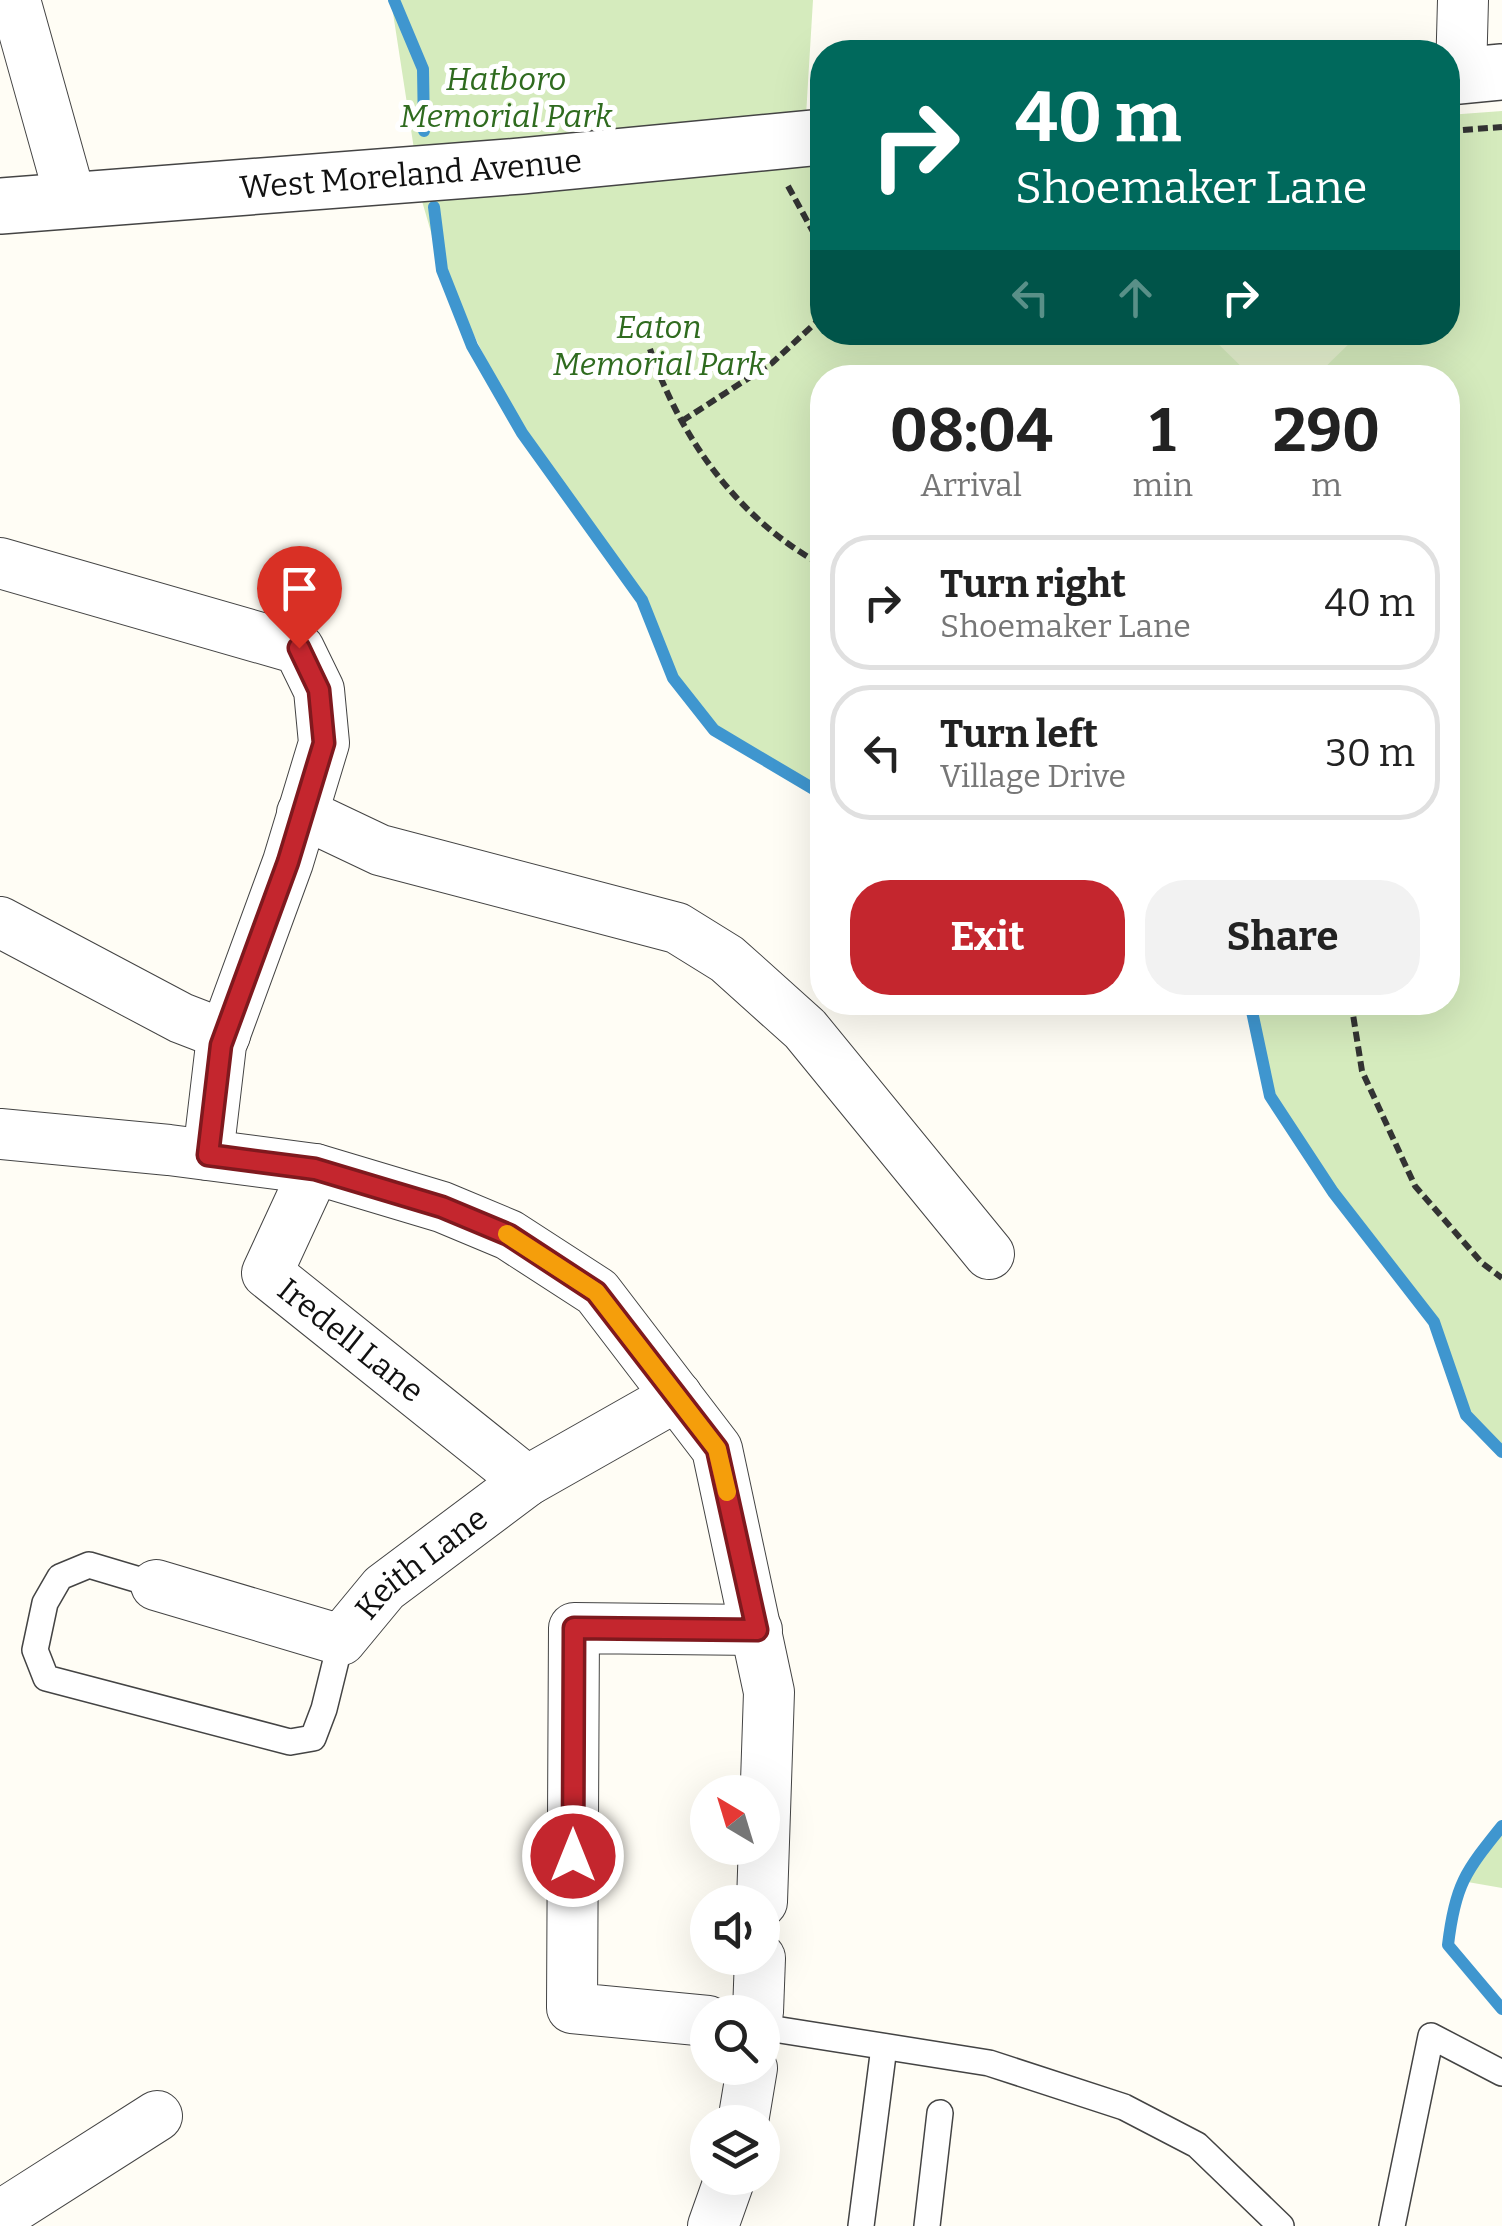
<!DOCTYPE html>
<style>
:root{--surface:#fff;--page:#f2f2f2;--text:#222;--muted:#767676;--line:#e0e0e0;--accent:#c4262e}
body{margin:0;font-family:Bitter,serif;background:var(--page);color:var(--text);height:100vh;display:flex;flex-direction:column;font-size:38px;white-space:nowrap}
*{box-sizing:border-box;margin:0}
p{font-size:32px;color:var(--muted)}
.icon{flex:none;width:55px;height:55px;fill:none;stroke:currentColor;stroke-width:2;stroke-linecap:round;stroke-linejoin:round}
.map{position:relative;flex:1;overflow:hidden}
.sheet{position:absolute;left:810px;top:365px;width:650px;height:650px;display:flex;flex-direction:column;background:var(--surface);border-radius:40px;box-shadow:0 10px 40px #0002}
.sheet>*{flex:none}
.top-card{position:absolute;left:810px;top:40px;width:650px;height:305px;border-radius:40px;box-shadow:0 10px 40px #0002;background:#00695c;color:#fff;overflow:hidden}
.needle{width:65px;rotate:322deg}
.controls{position:absolute;left:690px;top:1775px;display:grid;gap:20px}
.controls a{display:grid;place-items:center;width:90px;height:90px;border-radius:50%;background:var(--surface);box-shadow:0 10px 40px #0002;font-size:50px}
.pin{position:absolute;display:grid;place-items:center;width:85px;height:85px;color:#fff;margin:-102px -42px;border-radius:50% 50% 50% 0;rotate:-45deg;box-shadow:0 0 10px #0007}
.pin .icon{rotate:45deg}
.me{position:absolute;width:110px;margin:-55px;rotate:0deg;stroke-linejoin:round;filter:drop-shadow(0 0 8px #0008)}
.turn{display:flex;align-items:center;gap:35px;height:210px;padding:0 40px;font-size:45px}
.turn .icon{width:130px;height:130px;stroke-width:2.5}
.turn b{display:block;font-size:70px;line-height:85px}
.lanes{display:flex;align-items:center;height:95px;padding:0 40px;background:#0003;justify-content:center;gap:50px;direction:ltr}
.lanes .off{opacity:.35}
.eta{display:flex;justify-content:space-evenly;align-items:center;height:170px;text-align:center}
.eta b{font-size:60px;font-weight:700;line-height:70px}
.cta{display:flex;gap:20px;margin-top:auto;padding:20px 40px}
.cta a{flex:1;height:115px;border-radius:40px;background:var(--accent);color:#fff;font-size:40px;font-weight:700;line-height:115px;text-align:center}
.cta a+a{background:var(--page);color:var(--text)}
ul{padding:0;list-style:none}
li{display:flex;align-items:center;gap:30px;height:135px;margin:0 20px 15px;padding:0 20px;border:5px solid var(--line);border-radius:40px}
li div{flex:1}
li b{display:block;font-size:38px}
li em{font-style:normal}
.map>svg:first-child{display:block}
</style>
<div class="map">
<svg width="1502" height="2226" viewBox="0 0 1502 2226">
<rect width="100%" height="100%" fill="#fffdf5"/>
<!-- green -->
<g fill="#d5ebbd">
<path d="M391 0H813L803 165 822 164V332H1448V115L1502 111V1452L1466 1415 1434 1322 1333 1192 1270 1096 1250 1003 1448 1002V378H822V794L817 793 714 730 673 678 642 600 522 433 442 270 422 201Z"/>
<path d="M1502 1826V1888L1462 1881Z"/>
</g>
<!-- pitch -->
<path fill="#e6f2cf" d="M1207 333H1360L1314 378 1252 377Z"/>
<g fill="none" stroke-linecap="round" stroke-linejoin="round">
<!-- stream -->
<g stroke="#3f96cf" stroke-width="12">
<path d="M394 0 423 69 424 131"/>
<path d="M434 207 442 270 472 346 522 433 642 600 673 678 714 730 822 794"/>
<path d="M1250 1002 1270 1096 1333 1192 1434 1322 1466 1415 1502 1452"/>
<path d="M1502 1826C1465 1872 1455 1885 1448 1945L1502 2009"/>
</g>
<defs>
<g id="service">
<path d="M156 1585 89 1565 60 1577 45 1603 35 1650 46 1678 290 1742 313 1738 324 1709 341 1640"/>
<path d="M762 2027 989 2063 1124 2107 1197 2145 1281 2226"/>
<path d="M861 2226 884 2047"/>
<path d="M927 2226 940 2113"/>
<path d="M1392 2226 1431 2036 1502 2073"/>
</g>
<g id="minor">
<path d="M15 0 71 200"/>
<path d="M1461 75 1463 0"/>
<path d="M0 563 299 649 319 690 324 743 288 862 221 1045 208 1155"/>
<path d="M302 813 380 850 677 928 727 959 805 1029 989 1254"/>
<path d="M0 922 181 1018 225 1035"/>
<path d="M0 1134 169 1150 315 1169 442 1207 509 1235 597 1292 717 1449 769 1692 762 1902"/>
<path id="s1" d="M315 1169 267 1273 527 1481"/>
<path id="s2" d="M156 1585 341 1640 384 1588 527 1481 677 1396"/>
<path d="M758 2012 760 1958"/>
<path d="M708 2021 572 2008 574 1628 757 1630"/>
<path d="M743 2122 752 2068"/>
<path d="M0 2216 157 2116"/>
<path d="M713 2226 730 2178"/>
</g>
<g id="tertiary">
<path d="M1448 77 1502 72"/>
<path id="s3" d="M0 206 521 166 822 137"/>
</g>
</defs>
<!-- service casing -->
<use href="#service" stroke="#444" stroke-width="28"/>
<!-- minor casing -->
<use href="#minor" stroke="#444" stroke-width="52"/>
<!-- tertiary casing -->
<use href="#tertiary" stroke="#444" stroke-width="58"/>
<!-- path -->
<g stroke="#333" stroke-width="6" stroke-dasharray="10 5" stroke-linecap="butt">
<path d="M1448 131 1502 127"/>
<path d="M788 186 822 248"/>
<path d="M650 349C680 438 739 520 822 565"/>
<path d="M682 421 772 363 822 317"/>
<path d="M1351 1002 1362 1071 1415 1186 1482 1263 1502 1278"/>
</g>
<!-- service -->
<use href="#service" stroke="#fff" stroke-width="25"/>
<!-- minor -->
<use href="#minor" stroke="#fff" stroke-width="50"/>
<!-- tertiary -->
<use href="#tertiary" stroke="#fff" stroke-width="55"/>
</g>
<g fill="none" stroke-linecap="round" stroke-linejoin="round">
<defs>
<path id="route" d="M299 648 319 690 324 743 288 862 221 1045 208 1155 315 1169 442 1207 509 1235 596 1292 717 1449 757 1630 574 1628 573 1856"/>
</defs>
<!-- route casing -->
<use href="#route" stroke="#7f191e" stroke-width="25"/>
<!-- route -->
<use href="#route" stroke="#c4262e" stroke-width="18"/>
<!-- slow -->
<path stroke="#f59e0b" stroke-width="18" d="M507 1234 596 1292 717 1449 727 1492"/>
</g>
<g text-anchor="middle" dominant-baseline="central" stroke-width="10" stroke-linejoin="round" paint-order="stroke">
<!-- park labels -->
<g font-size="32" font-style="italic" fill="#2f6b1f" stroke="#fff">
<text x="506" y="79">Hatboro<tspan x="506" dy="37">Memorial Park</tspan></text>
<text x="659" y="327">Eaton<tspan x="659" dy="37">Memorial Park</tspan></text>
</g>
<!-- street labels -->
<g font-size="32" fill="#111" stroke="#fff">
<text stroke="none"><textPath href="#s3" startOffset="412">West Moreland Avenue</textPath></text>
<text stroke="none"><textPath href="#s1" startOffset="222">Iredell Lane</textPath></text>
<text stroke="none"><textPath href="#s2" startOffset="305">Keith Lane</textPath></text>
</g>
</g>
</svg>
<div class="controls">
<a><svg class="needle" viewBox="-14 -14 28 28"><path d="M0-13l5 13h-10z" fill="#e53935"/><path d="M0 13l5-13h-10z" fill="#767676"/></svg></a>
<a><svg class="icon" aria-label="sound" viewBox="0 0 24 24"><path d="M4 9h4l5-4v14l-5-4H4zM17 9q2 3 0 6"/></svg></a>
<a><svg class="icon" aria-label="search" viewBox="0 0 24 24"><circle cx="10" cy="10" r="6"/><path d="M15 15l6 6"/></svg></a>
<a><svg class="icon" aria-label="layers" viewBox="0 0 24 24"><path d="M12 4l9 5-9 5-9-5zM3 14l9 5 9-5"/></svg></a>
</div>
<div class="pin" style="left:299px;top:648px;background:#d93025"><svg class="icon" aria-label="arrive" viewBox="0 0 24 24"><path d="M6 21V4h12l-3 4 3 4H6"/></svg></div>
<svg class="me" style="left:573px;top:1856px" viewBox="-20 -20 40 40"><circle r="17" fill="#c4262e" stroke="#fff" stroke-width="3"/><path d="M0-11L8 9 0 5-8 9z" fill="#fff"/></svg>
<div class="top-card">
<div class="turn"><svg class="icon" aria-label="right" viewBox="0 0 24 24"><path d="M7 20v-9h11M14 6l5 5-5 5"/></svg><div><b>40 m</b>Shoemaker Lane</div></div>
<div class="lanes"><svg class="icon off" aria-label="left" viewBox="0 0 24 24"><path d="M17 20v-9H6M10 6l-5 5 5 5"/></svg><svg class="icon off" aria-label="ahead" viewBox="0 0 24 24"><path d="M12 20V5M6 11l6-6 6 6"/></svg><svg class="icon" aria-label="right" viewBox="0 0 24 24"><path d="M7 20v-9h11M14 6l5 5-5 5"/></svg></div>
</div>
<section class="sheet">
<div class="eta">
<div><b>08:04</b><p>Arrival</p></div>
<div><b>1</b><p>min</p></div>
<div><b>290</b><p>m</p></div>
</div>
<ul>
<li><svg class="icon" aria-label="right" viewBox="0 0 24 24"><path d="M7 20v-9h11M14 6l5 5-5 5"/></svg><div><b>Turn right</b><p>Shoemaker Lane</p></div><em>40 m</em></li>
<li><svg class="icon" aria-label="left" viewBox="0 0 24 24"><path d="M17 20v-9H6M10 6l-5 5 5 5"/></svg><div><b>Turn left</b><p>Village Drive</p></div><em>30 m</em></li>
</ul>
<div class="cta"><a>Exit</a><a>Share</a></div>
</section>
</div>
